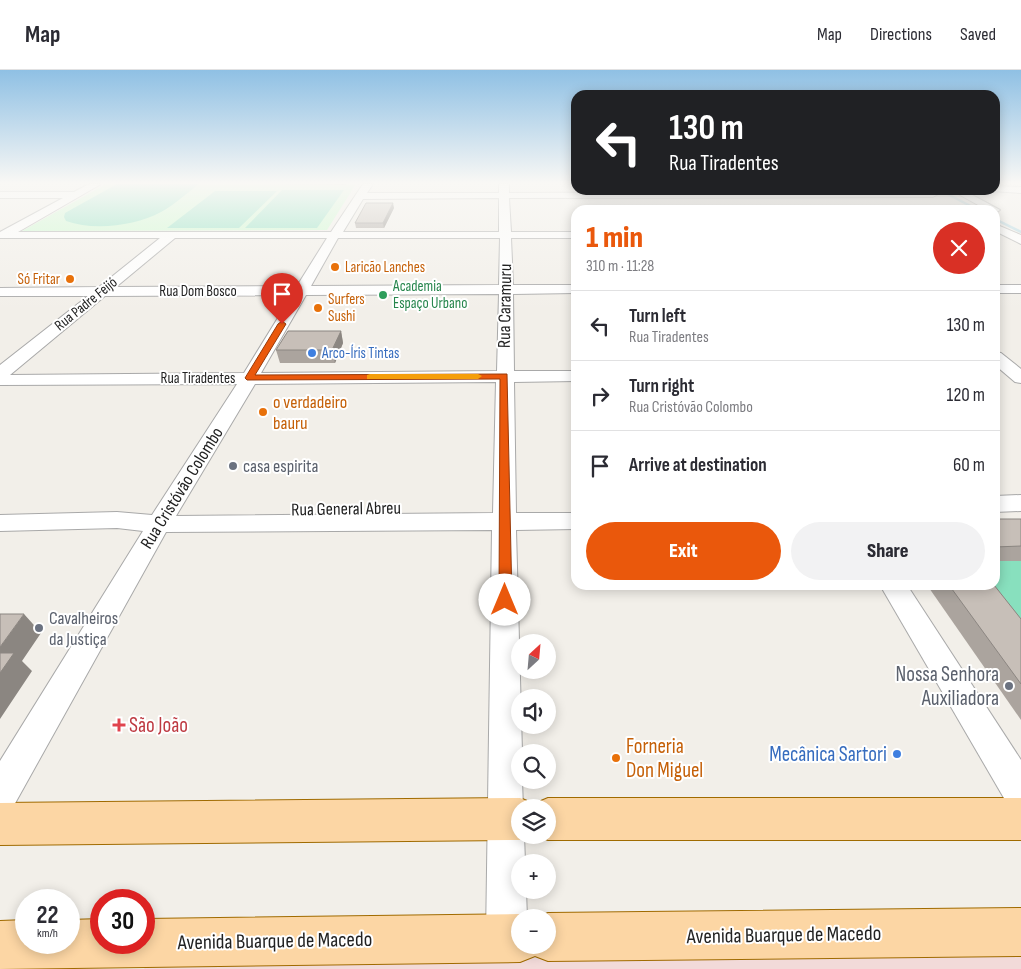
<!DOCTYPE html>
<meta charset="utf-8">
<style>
:root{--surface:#fff;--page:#f2f2f3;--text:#2b2b33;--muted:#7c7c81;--line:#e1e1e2;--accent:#ea580c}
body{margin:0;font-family:"Sofia Sans Condensed",sans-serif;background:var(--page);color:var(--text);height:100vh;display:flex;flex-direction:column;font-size:19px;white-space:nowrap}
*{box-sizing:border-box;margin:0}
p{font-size:16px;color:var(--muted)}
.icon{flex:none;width:28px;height:28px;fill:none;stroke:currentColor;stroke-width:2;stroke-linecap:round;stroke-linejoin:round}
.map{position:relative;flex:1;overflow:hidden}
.side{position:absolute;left:571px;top:135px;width:429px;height:385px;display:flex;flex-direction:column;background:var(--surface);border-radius:15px;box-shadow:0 2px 12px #0003}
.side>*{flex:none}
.guide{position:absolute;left:571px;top:20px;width:429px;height:105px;border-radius:15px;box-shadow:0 2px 12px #0003;background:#202124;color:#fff;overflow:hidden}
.needle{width:32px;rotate:26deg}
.controls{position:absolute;left:511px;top:564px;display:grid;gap:10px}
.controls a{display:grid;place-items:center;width:45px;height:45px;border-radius:50%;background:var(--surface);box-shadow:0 2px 12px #0003;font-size:25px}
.speed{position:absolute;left:15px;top:819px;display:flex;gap:10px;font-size:25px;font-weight:700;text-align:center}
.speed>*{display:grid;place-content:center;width:65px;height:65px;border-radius:50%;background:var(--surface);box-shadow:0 2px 12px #0003;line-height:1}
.speed small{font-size:12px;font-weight:400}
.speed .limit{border:8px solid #d22;background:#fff;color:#111}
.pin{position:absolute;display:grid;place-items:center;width:42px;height:42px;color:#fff;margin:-51px -21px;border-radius:50% 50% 50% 0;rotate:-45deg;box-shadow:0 0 5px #0007}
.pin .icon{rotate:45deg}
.me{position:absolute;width:55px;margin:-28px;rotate:0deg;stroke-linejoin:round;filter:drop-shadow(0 0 4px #0008)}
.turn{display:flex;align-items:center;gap:18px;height:105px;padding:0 15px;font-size:22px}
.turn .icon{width:65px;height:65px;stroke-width:2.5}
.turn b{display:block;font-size:35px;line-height:42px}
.round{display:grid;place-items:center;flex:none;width:52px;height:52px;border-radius:26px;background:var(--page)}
.head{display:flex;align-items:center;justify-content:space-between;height:85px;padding:0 15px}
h1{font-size:30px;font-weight:800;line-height:38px;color:var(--accent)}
.action{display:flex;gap:10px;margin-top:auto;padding:10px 15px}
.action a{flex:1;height:58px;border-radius:30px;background:var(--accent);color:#fff;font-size:20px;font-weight:800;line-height:58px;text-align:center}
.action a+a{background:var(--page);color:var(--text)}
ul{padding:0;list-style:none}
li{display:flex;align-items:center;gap:15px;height:70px;padding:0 15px;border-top:1px solid var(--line)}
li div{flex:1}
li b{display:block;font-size:19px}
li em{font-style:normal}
header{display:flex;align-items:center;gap:30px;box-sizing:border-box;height:70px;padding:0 25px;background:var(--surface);border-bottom:1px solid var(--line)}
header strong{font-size:24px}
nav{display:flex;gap:28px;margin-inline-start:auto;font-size:18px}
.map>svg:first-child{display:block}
</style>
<header>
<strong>Map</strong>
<nav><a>Map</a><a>Directions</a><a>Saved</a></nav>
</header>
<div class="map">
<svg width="1021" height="899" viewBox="0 0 1021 899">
<rect width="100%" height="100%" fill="#f2efe9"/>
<!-- commercial -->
<path fill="#f2dad9" d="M1021 880V899H144L147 893Z"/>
<!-- park -->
<path fill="#c8facc" d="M106 114H356L327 160 22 161Z"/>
<!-- pitch -->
<g fill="#88e0be">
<path d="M117 114H199C187 123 174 135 161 142 135 156 94 161 66 151L64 147 65 143Z"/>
<path d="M282 120H344L317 158H245Z"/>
<path d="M215 121H277L239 158H167Z"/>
<path d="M995 491H1021V582L970 515H995Z"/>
</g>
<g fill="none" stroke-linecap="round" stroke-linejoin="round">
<!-- stream -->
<g stroke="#aad3df" stroke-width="2.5">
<path d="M940 120 978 140"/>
<path d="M995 149 1021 162"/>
</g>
<defs>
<g id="minor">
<path d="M89 114H101L18 162H331L363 114H373L367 123H499V114H509V123L933 121 938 124 933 127 509 128 511 162H576V168H511L513 215H576V223L513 224 514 301H576V311L514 312 516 443H576V459L516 460 522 682H520V710H522L523 738H520V765H524L525 792H520V820H526L527 848H520V875H525L522 883 507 889 492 883 486 868 492 460 166 462 13 737 0 742V691L143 461 117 458 0 461V445L117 442 152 445 237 314 0 315V295L88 226H0V218L99 217 160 168H0V162L63 128H0V122H74ZM499 128V162H343L363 129ZM175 168H327L297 216 116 217ZM338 168H500L499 215 311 216ZM499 224 497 301 261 303 306 225ZM292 225 244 303 10 305 105 226ZM496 312 493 443 176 446 255 314Z"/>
<path d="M995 116 1021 117V123L992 121 995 120Z"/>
<path d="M951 120H963L1000 140 995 143V140H987Z"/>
<path d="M995 154 1021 165V174L995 161Z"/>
<rect x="995" y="215" width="26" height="8"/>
<path d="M995 282 1001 283 1021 299V313L1015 312 995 295Z"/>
<path d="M1021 425V441L995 442V426Z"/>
<path d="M880 515H907L1021 690V740L1008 735Z"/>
</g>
<g id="major">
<path d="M520 728 534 734 548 728H1021V770H548L536 765H548V738H520V765H532L520 770 0 775V733Z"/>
<path d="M1021 838V886L548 891 535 886 520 892 0 899V851L26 850V872H69V850L101 849V872H144V849L520 844 529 848H520V875H548V848H537L548 843Z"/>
</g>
</defs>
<!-- minor casing -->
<use href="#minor" stroke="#a9a9a9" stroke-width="2"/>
<!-- major casing -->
<use href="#major" stroke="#a06b00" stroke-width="2"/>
<!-- minor -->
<use href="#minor" fill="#fff" fill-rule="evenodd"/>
<!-- major -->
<use href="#major" fill="#fcd6a4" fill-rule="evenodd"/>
</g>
<!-- wall -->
<g fill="#aba49e">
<path d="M267 114H346V115Z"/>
<path d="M394 138 384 158H356L355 153Z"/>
<path d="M341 261 343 273 335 293H280L276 280Z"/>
<rect x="995" y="449" width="26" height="42"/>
<path d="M927 515H994L1021 549V650Z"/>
</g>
<!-- shaded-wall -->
<g fill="#8b8681">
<path d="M393 133 394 138 384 158 383 153Z"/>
<path d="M341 261 343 273 335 293 332 280Z"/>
<path d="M24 544 41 563 22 591 32 601 0 649V577Z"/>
</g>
<!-- building -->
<g fill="#c7bfb8" stroke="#8b8681">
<path d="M366 133H393L383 153H355Z"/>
<path d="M288 261H341L332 280H276Z"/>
<path d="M995 449H1021V476L995 477Z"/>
<path d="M949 515H994L1021 549V614Z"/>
<path d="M0 544H24L0 577Z"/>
<path d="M0 583H14L0 603Z"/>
</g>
<!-- sky -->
<linearGradient id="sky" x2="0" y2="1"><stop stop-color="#8fc0e4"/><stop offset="0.47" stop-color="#f9f8f5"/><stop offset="1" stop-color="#f9f8f5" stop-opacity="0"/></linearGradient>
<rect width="1021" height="240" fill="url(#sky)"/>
<!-- route -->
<path fill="#ea580c" stroke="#983908" d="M282 251 286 254 255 305 507 304 512 530 510 534H501L499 530 500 309 247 310 245 308 278 254Z"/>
<!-- slow -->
<path fill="#f59e0b" d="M370 304H478L482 306 478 309H367V305Z"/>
<!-- markers -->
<g fill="#e8710a" stroke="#fff" stroke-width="2">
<circle cx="335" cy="197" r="5"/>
<circle cx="70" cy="209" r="5"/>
<circle cx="318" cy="238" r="5"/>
<circle cx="263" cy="342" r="5"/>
<circle cx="616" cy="688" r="5"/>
</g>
<circle fill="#2e9e5b" stroke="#fff" stroke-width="2" cx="383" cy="225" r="5"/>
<g fill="#3f7fe0" stroke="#fff" stroke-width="2">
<circle cx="312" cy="283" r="5"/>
<circle cx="897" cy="684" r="5"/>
</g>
<g fill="#6b7280" stroke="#fff" stroke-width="2">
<circle cx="233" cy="396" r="5"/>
<circle cx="39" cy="558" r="5"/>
<circle cx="1009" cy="616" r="5"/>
</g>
<path fill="#e0444e" stroke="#fff" stroke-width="2" d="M116.5 647.5h5v5h5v5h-5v5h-5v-5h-5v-5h5z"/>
<g text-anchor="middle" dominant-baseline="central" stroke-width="4" stroke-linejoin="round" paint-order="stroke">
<!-- far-food labels -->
<g font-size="15" fill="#c56008" stroke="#fff" text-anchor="start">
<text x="345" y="197">Laricão Lanches</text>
<text x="60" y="209" text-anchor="end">Só Fritar</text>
<text x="328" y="229">Surfers<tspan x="328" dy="17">Sushi</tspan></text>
</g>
<!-- far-leisure labels -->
<g font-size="15" fill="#27864d" stroke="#fff" text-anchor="start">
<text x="393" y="216">Academia<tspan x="393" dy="17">Espaço Urbano</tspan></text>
</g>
<!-- far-street labels -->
<g font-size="15" fill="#222" stroke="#fff">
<text x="198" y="221">Rua Dom Bosco</text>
<text transform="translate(86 234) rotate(-39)">Rua Padre Feijó</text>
<text x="198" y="308">Rua Tiradentes</text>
</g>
<!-- far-shop labels -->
<g font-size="15" fill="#366cbe" stroke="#fff" text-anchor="start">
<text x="322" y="283">Arco-Íris Tintas</text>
</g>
<!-- street labels -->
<g font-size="18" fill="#222" stroke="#fff">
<text transform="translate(505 236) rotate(-89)">Rua Caramuru</text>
<text transform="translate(182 418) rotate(-58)">Rua Cristóvão Colombo</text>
<text transform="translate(346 439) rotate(-1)">Rua General Abreu</text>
</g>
<!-- food labels -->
<g font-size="18" fill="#c56008" stroke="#fff" text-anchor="start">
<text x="273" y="332">o verdadeiro<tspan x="273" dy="21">bauru</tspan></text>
</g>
<!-- worship labels -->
<g font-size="18" fill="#5b616d" stroke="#fff" text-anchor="start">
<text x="243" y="396">casa espirita</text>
<text x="49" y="548">Cavalheiros<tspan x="49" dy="21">da Justiça</tspan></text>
</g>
<!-- near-worship labels -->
<g font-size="21" fill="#5b616d" stroke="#fff" text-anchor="end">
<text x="999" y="604">Nossa Senhora<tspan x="999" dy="24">Auxiliadora</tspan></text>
</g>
<!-- near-health labels -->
<g font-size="21" fill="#be3a42" stroke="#fff" text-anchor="start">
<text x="129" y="655">São João</text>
</g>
<!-- near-food labels -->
<g font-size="21" fill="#c56008" stroke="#fff" text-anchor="start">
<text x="626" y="676">Forneria<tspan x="626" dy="24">Don Miguel</tspan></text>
</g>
<!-- near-shop labels -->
<g font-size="21" fill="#366cbe" stroke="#fff" text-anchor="end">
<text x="887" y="684">Mecânica Sartori</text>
</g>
<!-- near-street labels -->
<g font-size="21" fill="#222" stroke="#fff">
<text transform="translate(784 865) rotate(-1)">Avenida Buarque de Macedo</text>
<text transform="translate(275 871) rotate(-1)">Avenida Buarque de Macedo</text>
</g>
</g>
</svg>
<div class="controls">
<a><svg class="needle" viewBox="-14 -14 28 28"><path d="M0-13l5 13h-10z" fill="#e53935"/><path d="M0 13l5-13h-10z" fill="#7c7c81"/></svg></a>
<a><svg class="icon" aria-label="sound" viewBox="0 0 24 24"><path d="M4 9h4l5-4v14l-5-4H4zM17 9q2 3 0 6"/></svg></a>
<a><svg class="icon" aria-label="search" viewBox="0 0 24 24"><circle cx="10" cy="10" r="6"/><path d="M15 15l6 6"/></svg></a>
<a><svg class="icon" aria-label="layers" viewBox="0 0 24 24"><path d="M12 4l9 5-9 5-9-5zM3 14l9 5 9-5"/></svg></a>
<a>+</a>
<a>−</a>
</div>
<div class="speed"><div>22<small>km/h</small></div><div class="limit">30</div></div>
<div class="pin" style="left:282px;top:254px;background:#d93025"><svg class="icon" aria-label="arrive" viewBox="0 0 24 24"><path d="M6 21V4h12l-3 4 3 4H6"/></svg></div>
<svg class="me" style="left:505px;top:530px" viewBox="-20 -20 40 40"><circle r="19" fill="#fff"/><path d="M0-13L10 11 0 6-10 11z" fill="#ea580c"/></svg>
<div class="guide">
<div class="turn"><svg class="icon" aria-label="left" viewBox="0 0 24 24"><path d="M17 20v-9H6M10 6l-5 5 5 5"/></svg><div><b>130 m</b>Rua Tiradentes</div></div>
</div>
<section class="side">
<div class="head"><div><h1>1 min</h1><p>310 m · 11:28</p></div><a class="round" style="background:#d93025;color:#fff"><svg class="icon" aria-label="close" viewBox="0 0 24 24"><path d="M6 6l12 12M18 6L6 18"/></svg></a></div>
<ul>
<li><svg class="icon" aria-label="left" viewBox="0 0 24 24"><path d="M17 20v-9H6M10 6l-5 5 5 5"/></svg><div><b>Turn left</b><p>Rua Tiradentes</p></div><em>130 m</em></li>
<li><svg class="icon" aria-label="right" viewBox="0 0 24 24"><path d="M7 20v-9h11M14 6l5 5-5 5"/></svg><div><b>Turn right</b><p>Rua Cristóvão Colombo</p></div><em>120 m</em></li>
<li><svg class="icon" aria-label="arrive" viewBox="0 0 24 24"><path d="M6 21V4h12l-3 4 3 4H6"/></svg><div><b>Arrive at destination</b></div><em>60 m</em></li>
</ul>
<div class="action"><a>Exit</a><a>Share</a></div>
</section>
</div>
